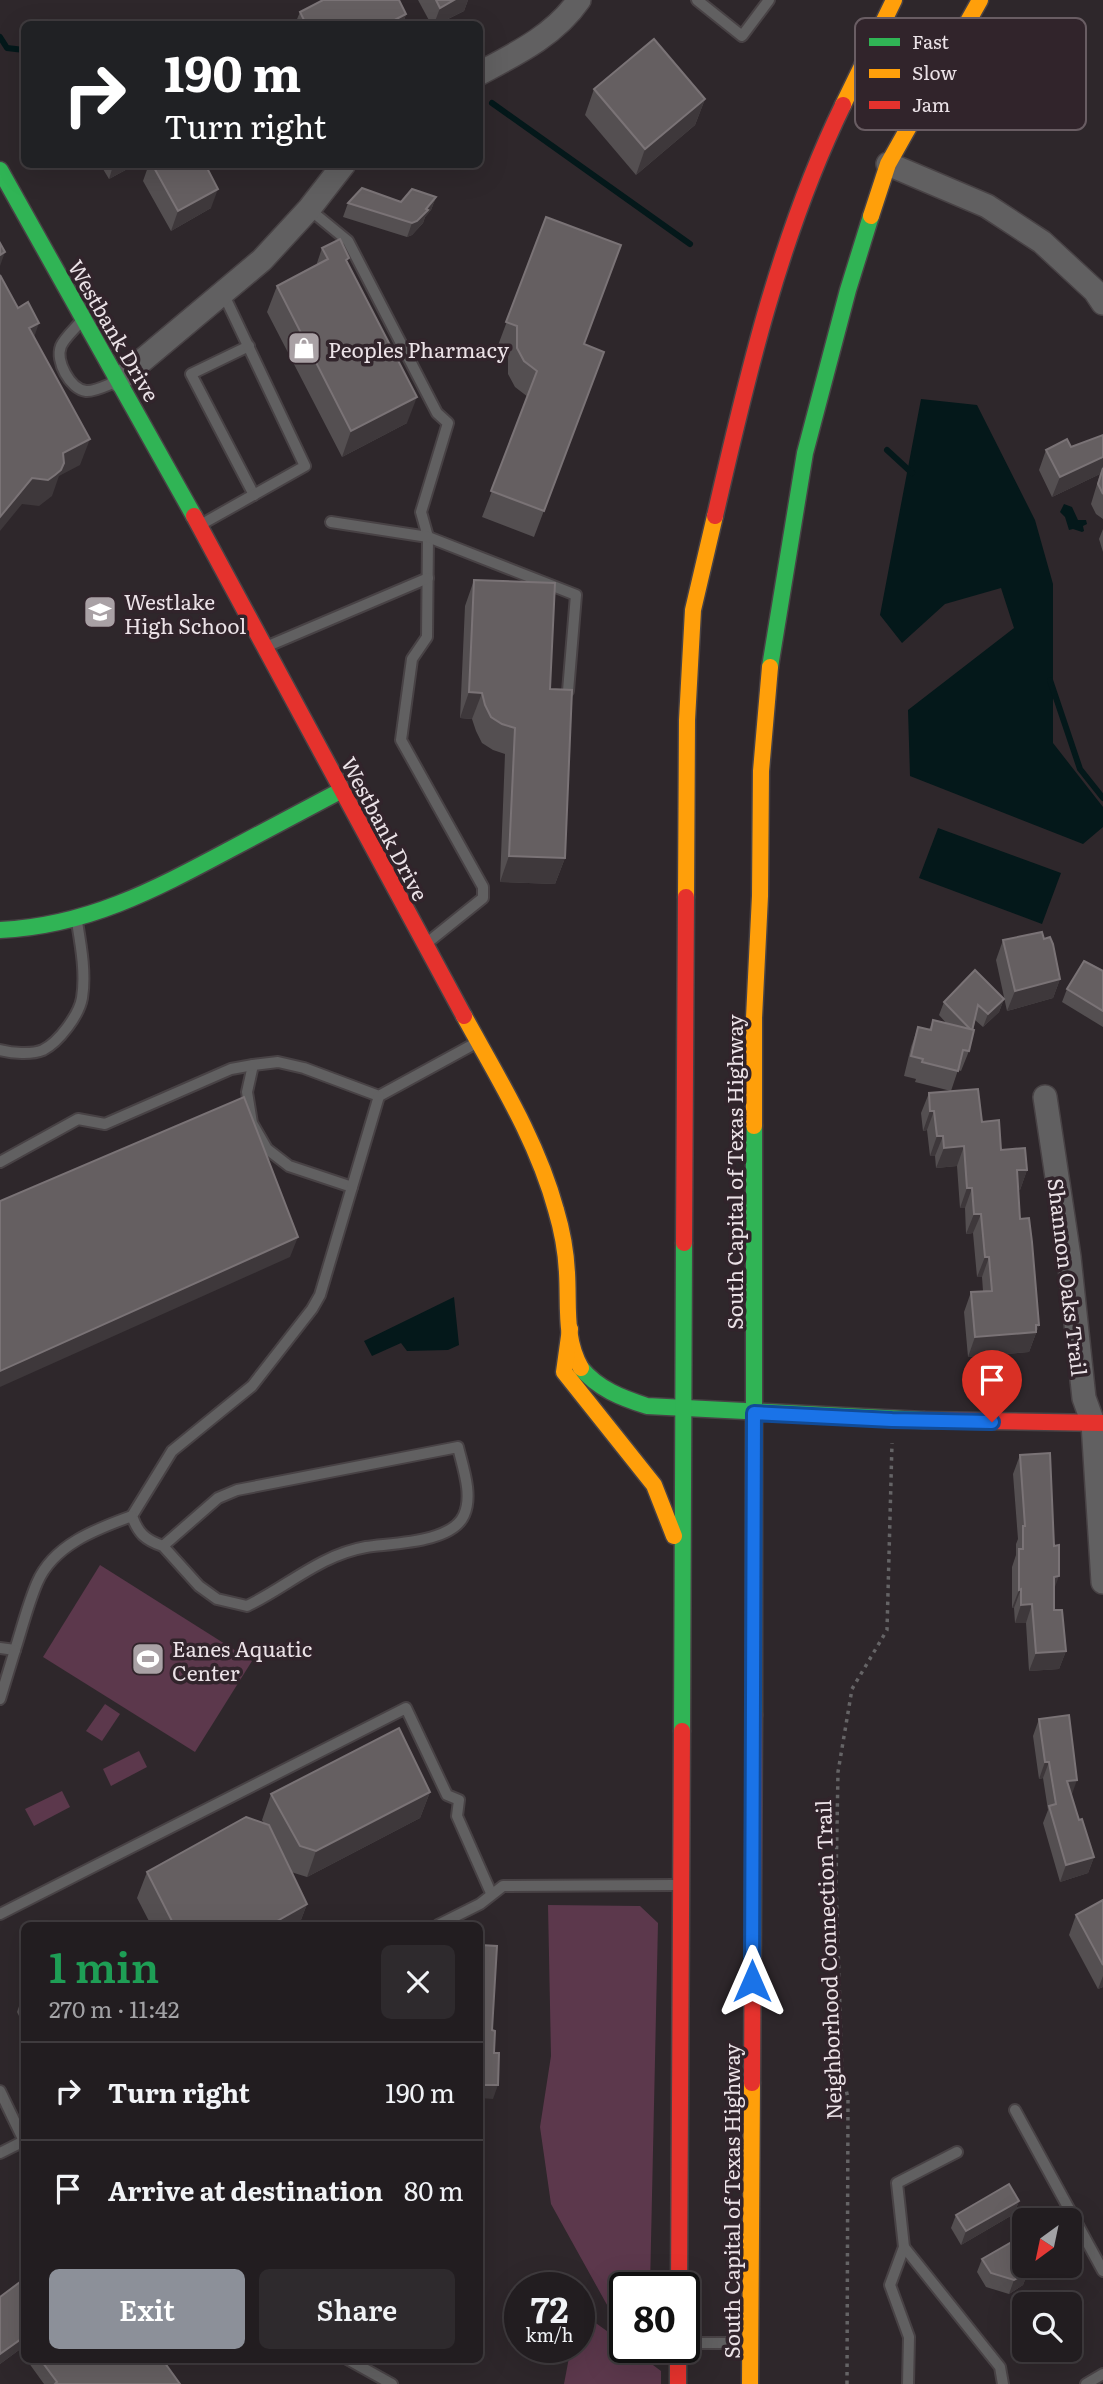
<!DOCTYPE html>
<meta charset="utf-8">
<style>
:root{--surface:#221d20;--page:#2e2a2d;--text:#f1f3f6;--muted:#a2a2a5;--line:#3f3b3e;--accent:#8c9099}
body{margin:0;font-family:Literata,serif;background:var(--page);color:var(--text);height:100vh;display:flex;flex-direction:column;font-size:26px;white-space:nowrap}
*{box-sizing:border-box;margin:0}
p{font-size:23px;color:var(--muted)}
.icon{flex:none;width:38px;height:38px;fill:none;stroke:currentColor;stroke-width:2;stroke-linecap:round;stroke-linejoin:round}
.map{position:relative;flex:1;overflow:hidden}
.drawer{position:absolute;left:21px;top:1922px;width:462px;height:441px;display:flex;flex-direction:column;background:var(--surface);border-radius:10px;box-shadow:0 7px 28px #0002,0 0 0 2px var(--line)}
.drawer>*{flex:none}
.hud{position:absolute;left:21px;top:21px;width:462px;height:147px;border-radius:10px;box-shadow:0 7px 28px #0002,0 0 0 2px var(--line);background:#202124;color:#fff;overflow:hidden}
.needle{width:46px;rotate:213deg}
.fabs{position:absolute;left:1012px;top:2208px;display:grid;gap:14px}
.fabs a{display:grid;place-items:center;width:70px;height:70px;border-radius:10px;background:var(--surface);box-shadow:0 7px 28px #0002,0 0 0 2px var(--line);font-size:35px}
.speed{position:absolute;left:504px;top:2272px;display:flex;gap:14px;font-size:35px;font-weight:700;text-align:center}
.speed>*{display:grid;place-content:center;width:91px;height:91px;border-radius:50%;background:var(--surface);box-shadow:0 7px 28px #0002,0 0 0 2px var(--line);line-height:1}
.speed small{font-size:18px;font-weight:400}
.speed .limit{border:4px solid #111;border-radius:10px;background:#fff;color:#111}
.pin{position:absolute;display:grid;place-items:center;width:60px;height:60px;color:#fff;margin:-72px -30px;border-radius:50% 50% 50% 0;rotate:-45deg;box-shadow:0 0 7px #0007}
.pin .icon{rotate:45deg}
.me{position:absolute;width:77px;margin:-38px;rotate:0deg;stroke-linejoin:round;filter:drop-shadow(0 0 5px #0008)}
.turn{display:flex;align-items:center;gap:24px;height:147px;padding:0 28px;font-size:32px}
.turn .icon{width:91px;height:91px;stroke-width:2.5}
.turn b{display:block;font-size:49px;line-height:60px}
.round{display:grid;place-items:center;flex:none;width:74px;height:74px;border-radius:10px;background:var(--page)}
.summary{display:flex;align-items:center;justify-content:space-between;height:119px;padding:0 28px}
h1{font-size:42px;font-weight:600;line-height:52px;color:#1e9e55}
.primary-button{display:flex;gap:14px;margin-top:auto;padding:14px 28px}
.primary-button a{flex:1;height:80px;border-radius:10px;background:var(--accent);color:#fff;font-size:28px;font-weight:600;line-height:80px;text-align:center}
.primary-button a+a{background:var(--page);color:var(--text)}
ul{padding:0;list-style:none}
li{display:flex;align-items:center;gap:21px;height:98px;padding:0 28px;border-top:2px solid var(--line)}
li div{flex:1}
li b{display:block;font-size:26px}
li em{font-style:normal}
.map>svg:first-child{display:block}
</style>
<div class="map">
<svg width="1103" height="2384" viewBox="0 0 1103 2384">
<rect width="100%" height="100%" fill="#2e272b"/>
<!-- green -->
<g fill="#5c384c">
<path d="M100 1565 252 1661 195 1752 43 1657Z"/>
<path d="M105 1704 120 1714 102 1741 86 1731Z"/>
<path d="M139 1751 147 1767 111 1786 103 1769Z"/>
<path d="M62 1791 70 1807 34 1826 25 1809Z"/>
<path d="M548 1905 640 1906 658 1923 650 2287H625V2322L616 2321 551 2204 540 2127 551 2056Z"/>
<path d="M579 2311 625 2344V2347H629L661 2371V2384H564L571 2347H579Z"/>
</g>
<!-- water -->
<g fill="#04181a">
<path d="M921 399 977 405 1035 520 1053 584V743L1103 807V827L1083 844 910 776 908 710 1014 628 1001 588 945 604 902 643 880 615Z"/>
<path d="M1064 504 1072 507 1078 520H1086L1087 524 1083 526 1084 531 1082 532 1073 529 1069 530 1065 517 1060 512Z"/>
<path d="M938 828 1061 873 1042 924 919 878Z"/>
<path d="M454 1297 459 1345 448 1350 407 1351 401 1343 372 1356 364 1341Z"/>
</g>
<g fill="none" stroke-linecap="round" stroke-linejoin="round">
<!-- stream -->
<g stroke="#04181a" stroke-width="6">
<path d="M0 37 7 48 24 50"/>
<path d="M492 103 690 244"/>
<path d="M887 450 912 473"/>
<path d="M1050 680 1080 769 1103 798"/>
</g>
<defs>
<g id="lane">
<path d="M697 0 742 36 769 0"/>
<path d="M309 209 348 241 437 413 448 423 421 512 428 537 427 637 412 659 401 740 483 887V898L427 943"/>
<path d="M82 320C76 328 65 337 61 346 55 361 70 389 86 391 95 392 109 384 118 381"/>
<path d="M249 346 191 374 254 495"/>
<path d="M331 522 428 537 576 595 568 691"/>
<path d="M202 524 305 466 223 293"/>
<path d="M268 646 428 578"/>
<path d="M0 1050C12 1053 31 1055 43 1050 59 1042 79 1015 82 998 86 974 81 946 77 922"/>
<path d="M253 1065 247 1092 252 1123 267 1149 289 1166 352 1187"/>
<path d="M0 1162 78 1119 105 1124 231 1069 253 1065 278 1062 304 1068 379 1096 476 1043"/>
<path d="M163 1546 199 1586 217 1599 247 1606C287 1587 320 1555 366 1547 392 1543 452 1543 464 1515 473 1495 463 1468 458 1447L237 1490 218 1498 163 1546C145 1540 138 1533 132 1516L172 1451 252 1386 312 1309 320 1295 379 1096"/>
<path d="M0 1648 15 1650C22 1628 28 1604 37 1583 53 1545 96 1529 132 1516"/>
<path d="M0 1699 15 1650"/>
<path d="M0 1914 406 1708 447 1795 459 1800 457 1816 491 1893"/>
<path d="M438 1925 480 1904 503 1886 674 1885"/>
<path d="M0 2091 24 2141"/>
<path d="M1015 2110 1103 2271"/>
<path d="M0 2153 24 2141"/>
<path d="M904 2247 1000 2367 1003 2384"/>
<path d="M684 2343H744"/>
<path d="M347 2359 392 2384"/>
<path d="M908 2384 909 2337 890 2285 904 2247 897 2183 957 2152"/>
<path d="M1086 2384 1103 2374"/>
</g>
<g id="street">
<path d="M480 73C516 54 555 35 579 0"/>
<path d="M888 164 987 206 1042 242 1095 291 1103 303"/>
<path d="M119 380 262 260 309 209 344 164"/>
<path d="M1045 1097 1069 1257 1084 1398 1093 1423 1103 1582"/>
</g>
<g id="fast">
<path d="M0 170 194 516"/>
<path d="M770 667 805 453 848 290 871 216"/>
<path d="M0 930C87 926 154 890 229 850 266 830 304 810 342 790"/>
<path d="M581 1368C598 1389 622 1398 647 1406L924 1420"/>
<path d="M754 1715V1126"/>
<path d="M682 1731 684 1243"/>
</g>
<g id="slow">
<path d="M843 105 894 0"/>
<path d="M871 216 888 164 980 0"/>
<path d="M686 897 687 720 693 610 715 516"/>
<path d="M464 1016C498 1078 537 1140 556 1210 562 1230 566 1252 567 1273 569 1305 564 1339 581 1368"/>
<path d="M754 1126V1018L760 896 761 771 770 667"/>
<path d="M570 1329 564 1372 654 1485 674 1536"/>
<path d="M750 2384 752 2083"/>
</g>
<g id="jam">
<path d="M194 516 464 1016"/>
<path d="M715 516C747 376 780 235 843 105"/>
<path d="M684 1243 686 897"/>
<path d="M924 1420 1103 1423"/>
<path d="M752 2083 754 1715"/>
<path d="M679 2287 682 1731"/>
<path d="M678 2347V2384"/>
</g>
</defs>
<!-- lane casing -->
<use href="#lane" stroke="#484245" stroke-width="14"/>
<!-- street casing -->
<use href="#street" stroke="#484245" stroke-width="26"/>
<!-- fast casing -->
<use href="#fast" stroke="#484245" stroke-width="19"/>
<!-- slow casing -->
<use href="#slow" stroke="#484245" stroke-width="19"/>
<!-- jam casing -->
<use href="#jam" stroke="#484245" stroke-width="19"/>
<!-- path -->
<path stroke="#656466" stroke-width="3.5" stroke-dasharray="3.5 5" stroke-linecap="butt" d="M847 2384 848 2098 842 2073 836 1883 838 1772 852 1689 887 1630 892 1443"/>
<!-- lane -->
<use href="#lane" stroke="#616061" stroke-width="10"/>
<!-- street -->
<use href="#street" stroke="#616061" stroke-width="23"/>
<!-- fast -->
<use href="#fast" stroke="#30b455" stroke-width="16"/>
<!-- slow -->
<use href="#slow" stroke="#ff9f0a" stroke-width="16"/>
<!-- jam -->
<use href="#jam" stroke="#e5322d" stroke-width="16"/>
</g>
<!-- wall -->
<g fill="#544f51">
<path d="M418 0H468L464 11 438 24H431Z"/>
<path d="M300 12 406 14 403 24H295Z"/>
<path d="M594 89 705 99 695 125 636 175 585 115Z"/>
<path d="M100 164H132L131 167 109 179Z"/>
<path d="M149 164H216L207 169 211 208 171 231 143 181Z"/>
<path d="M436 197 431 210 425 217 423 223 412 235 407 237 343 217 348 203 401 202Z"/>
<path d="M546 217 584 344 604 352 534 537 482 517 528 397 515 387 508 374V352L497 348Z"/>
<path d="M322 248 348 263 407 423 342 457 267 312 277 286 316 266Z"/>
<path d="M1103 435V519L1096 514 1091 504 1100 474 1052 497 1039 470 1046 450 1071 447Z"/>
<path d="M1103 529V552L1099 539Z"/>
<path d="M474 580 550 689 565 858 555 884 500 882 505 754 493 750 482 743 476 731 472 719 460 718 465 606Z"/>
<path d="M1044 939 1060 979 1053 998 1007 1011 996 960 1003 940Z"/>
<path d="M1103 971V1027L1062 1002 1067 989Z"/>
<path d="M1004 999 999 1012 983 1027 975 1020 969 1051 961 1071 958 1070 951 1091 915 1082 916 1079 904 1076 911 1047 918 1027 929 1030 933 1020 947 1024 939 1015 944 1002Z"/>
<path d="M929 1093 982 1122 1001 1150 1027 1170 1020 1190H1018L1020 1219 1039 1325 1029 1352 968 1357 964 1312 971 1292 983 1291 982 1277H977L973 1233 966 1234 965 1208H960L957 1166 936 1168 935 1156H930L927 1130 923 1131 921 1113Z"/>
<path d="M1020 1455 1054 1591V1610L1066 1651 1059 1669 1029 1671 1026 1623H1015L1014 1608H1012V1567L1016 1555V1544L1018 1539 1013 1474Z"/>
<path d="M1039 1719 1071 1795 1079 1820 1094 1857 1088 1873 1060 1882 1043 1823 1048 1810 1043 1778 1039 1779 1033 1736Z"/>
<path d="M430 1792 420 1818 307 1877 291 1872 307 1904 299 1925H151L137 1898 147 1872 264 1823 262 1820 271 1794Z"/>
<path d="M1103 1900V1987L1098 1989 1069 1935 1076 1915Z"/>
<path d="M24 1992V2026L17 2012Z"/>
<path d="M1019 2201 1014 2214 961 2245 951 2228 956 2215Z"/>
<path d="M982 2259 1028 2272 1023 2285 1009 2294 986 2287 977 2272Z"/>
<path d="M24 2279V2357L19 2350 0 2364V2297Z"/>
<path d="M26 2359H133L134 2361 180 2384H44Z"/>
</g>
<!-- shaded-wall -->
<g fill="#3e383b">
<path d="M454 0H468L464 11 438 24H434L440 8Z"/>
<path d="M406 14 403 24H387Z"/>
<path d="M705 99 695 125 636 175 645 149Z"/>
<path d="M116 164H132L131 167 109 179 113 166Z"/>
<path d="M198 164H216L193 177Z"/>
<path d="M218 189 211 208 171 231 178 211Z"/>
<path d="M436 197 431 210 425 217 423 223 412 235 407 237 412 223Z"/>
<path d="M5 252 0 266V255Z"/>
<path d="M39 323 30 349 29 328Z"/>
<path d="M417 397 407 423 342 457 351 431Z"/>
<path d="M90 439 80 465 59 476 52 496 39 506 22 504 0 531V517L32 478 63 453Z"/>
<path d="M1103 457V466L1100 474 1052 497 1060 477Z"/>
<path d="M469 692 482 693 472 719 460 718Z"/>
<path d="M509 856 565 858 555 884 500 882Z"/>
<path d="M1060 979 1053 998 1007 1011 1015 991Z"/>
<path d="M1004 999 999 1012 983 1027 988 1014Z"/>
<path d="M930 1111H934L927 1130 923 1131Z"/>
<path d="M937 1136H943L935 1156H930Z"/>
<path d="M964 1146 957 1166 936 1168 944 1148Z"/>
<path d="M1017 1170H1027L1020 1190H1010Z"/>
<path d="M967 1188H972L965 1208H960Z"/>
<path d="M974 1214H981L973 1233 966 1234Z"/>
<path d="M298 1237 290 1257 0 1387V1371Z"/>
<path d="M985 1257H989L982 1277H977Z"/>
<path d="M1039 1325 1029 1352 968 1357 975 1337Z"/>
<path d="M1059 1576 1052 1595 1054 1577Z"/>
<path d="M1021 1589 1014 1608H1012L1019 1590Z"/>
<path d="M1032 1604 1026 1623H1015L1021 1605Z"/>
<path d="M1066 1651 1059 1669 1029 1671 1036 1653Z"/>
<path d="M1045 1762H1049L1043 1778 1039 1779Z"/>
<path d="M1077 1780 1071 1797 1067 1781Z"/>
<path d="M430 1792 420 1818 307 1877 316 1851Z"/>
<path d="M1094 1857 1088 1873 1060 1882 1066 1865Z"/>
<path d="M307 1904 299 1925H270Z"/>
<path d="M1103 1976V1987L1098 1989Z"/>
<path d="M480 2085H498L493 2099 480 2098Z"/>
<path d="M1019 2201 1014 2214 961 2245 966 2231Z"/>
<path d="M1028 2272 1023 2285 1009 2294 1014 2280Z"/>
<path d="M24 2337 19 2350 0 2364V2354Z"/>
</g>
<!-- building -->
<g fill="#655f61" stroke="#7a7376" stroke-width="2">
<path d="M323 0H399L406 14 387 24H306L300 12Z"/>
<path d="M436 0H454L440 8Z"/>
<path d="M654 39 705 99 645 149 594 89Z"/>
<path d="M152 164H205L218 189 178 211Z"/>
<path d="M362 188 401 202 412 189 436 197 426 209 428 210 417 221 412 223 348 203Z"/>
<path d="M546 217 621 245 584 344 604 352 544 511 491 491 537 371 524 361 517 348V326L506 322Z"/>
<path d="M340 239 349 258 346 260 417 397 351 431 277 286 328 259 322 248Z"/>
<path d="M0 243 5 252 0 255Z"/>
<path d="M0 275 18 308 28 302 39 323 29 328 90 439 63 453 64 463 61 470 55 475 48 480 32 478 0 517Z"/>
<path d="M1103 435V457L1060 477 1046 450 1067 439 1071 447Z"/>
<path d="M1103 468V494L1098 484Z"/>
<path d="M474 580 555 583 550 689 572 690 565 858 509 856 515 728 502 724 491 717 485 705 482 693 469 692Z"/>
<path d="M1042 932 1044 939 1050 937 1053 944 1060 979 1015 991 1003 940Z"/>
<path d="M1084 961 1103 971V1011L1067 989Z"/>
<path d="M975 970 1004 999 988 1014 978 1005 972 1031 944 1002Z"/>
<path d="M933 1020 974 1030 969 1051 963 1050 958 1071 922 1062 923 1059 911 1056 918 1027 931 1030Z"/>
<path d="M978 1089 982 1122 999 1120 1001 1150 1025 1148 1027 1170H1017L1020 1219 1029 1218 1032 1242 1039 1325H1036V1332L975 1337 971 1292 992 1291 989 1257H985L981 1214H974L972 1188H967L964 1146 944 1148 943 1136H937L934 1111H930L929 1093Z"/>
<path d="M244 1097 298 1237 0 1371V1201Z"/>
<path d="M1050 1453 1054 1546 1059 1545V1576L1054 1577V1610H1062L1066 1651 1036 1653 1032 1604 1021 1605V1589L1019 1590V1549H1023V1526H1025L1020 1455Z"/>
<path d="M1069 1715 1077 1780 1067 1781 1079 1820 1082 1819 1094 1857 1066 1865 1049 1806 1056 1804 1049 1762H1045L1039 1719Z"/>
<path d="M399 1728 430 1792 316 1851 300 1846 271 1794Z"/>
<path d="M246 1817 269 1825 307 1904 270 1925H174L147 1872Z"/>
<path d="M1103 1900V1965L1076 1915Z"/>
<path d="M480 1945 497 1946 492 2030 495 2031 494 2053H499L498 2085H480Z"/>
<path d="M1009 2184 1019 2201 966 2231 956 2215Z"/>
<path d="M1024 2235V2266H1029L1028 2272 1014 2280 991 2273 982 2259Z"/>
<path d="M24 2279V2338V2337L0 2354V2297Z"/>
<path d="M40 2359H133L134 2361 136 2359H162L180 2384H55L57 2382Z"/>
</g>
<g fill="none" stroke-linecap="round" stroke-linejoin="round">
<defs>
<path id="route" d="M752 1981 754 1413 892 1420 992 1422"/>
</defs>
<!-- route casing -->
<use href="#route" stroke="#114b97" stroke-width="18"/>
<!-- route -->
<use href="#route" stroke="#1a73e8" stroke-width="12"/>
</g>
<!-- icons -->
<defs>
<symbol id="shop-square" viewBox="-11 -11 22 22"><rect x="-9" y="-9" width="18" height="18" rx="4" fill="#a9a1a5" stroke="#31242b"/><path d="M-5-2.5h2.3a2.7 3.5 0 0 1 5.4 0H5L5.5 6h-11ZM-1.5-2.5h3a1.5 2.3 0 0 0-3 0Z" fill="#fff"/></symbol>
<symbol id="school-square" viewBox="-11 -11 22 22"><rect x="-9" y="-9" width="18" height="18" rx="4" fill="#a9a1a5" stroke="#31242b"/><path d="M0-5L7-2L0 1L-7-2ZM-4 1L0 2.5L4 1V4Q0 6-4 4Z" fill="#fff"/></symbol>
<symbol id="stadium-square" viewBox="-11 -11 22 22"><rect x="-9" y="-9" width="18" height="18" rx="4" fill="#a9a1a5" stroke="#31242b"/><path d="M0-5a6.5 5 0 1 0 0 10a6.5 5 0 1 0 0-10ZM-3.5-1.8h7v3.6h-7Z" fill="#fff"/></symbol>
</defs>
<g fill-rule="evenodd">
<use href="#shop-square" x="285" y="329" width="38" height="38"/>
<use href="#school-square" x="81" y="593" width="38" height="38"/>
<use href="#stadium-square" x="129" y="1640" width="38" height="38"/>
</g>
<g text-anchor="middle" dominant-baseline="central" stroke-width="7" stroke-linejoin="round" paint-order="stroke">
<!-- street labels -->
<g font-size="21" fill="#ebe2e7" stroke="#31242b">
<text transform="translate(115 330) rotate(60)">Westbank Drive</text>
<text transform="translate(386 828) rotate(62)">Westbank Drive</text>
<text transform="translate(733 1172) rotate(-90)">South Capital of Texas Highway</text>
<text transform="translate(1069 1277) rotate(83)">Shannon Oaks Trail</text>
<text transform="translate(827 1960) rotate(-92)">Neighborhood Connection Trail</text>
<text transform="translate(730 2201) rotate(-90)">South Capital of Texas Highway</text>
</g>
<!-- poi labels -->
<g font-size="21" fill="#ebe2e7" stroke="#31242b" text-anchor="start">
<text x="328" y="348">Peoples Pharmacy</text>
<text x="124" y="600">Westlake<tspan x="124" dy="24">High School</tspan></text>
<text x="172" y="1647">Eanes Aquatic<tspan x="172" dy="24">Center</tspan></text>
</g>
</g>
<!-- legend -->
<rect x="855" y="18" width="231" height="112" rx="10" fill="#31242b" stroke="#695d63" stroke-width="2"/>
<rect x="869" y="38" width="31" height="8" fill="#30b455"/>
<rect x="869" y="69" width="31" height="9" fill="#ff9f0a"/>
<rect x="869" y="101" width="31" height="8" fill="#e5322d"/>
<g font-size="19" fill="#ebe2e7">
<text x="912" y="49">Fast</text>
<text x="912" y="80">Slow</text>
<text x="912" y="112">Jam</text>
</g>
</svg>
<div class="fabs">
<a><svg class="needle" viewBox="-14 -14 28 28"><path d="M0-13l5 13h-10z" fill="#e53935"/><path d="M0 13l5-13h-10z" fill="#a2a2a5"/></svg></a>
<a><svg class="icon" aria-label="search" viewBox="0 0 24 24"><circle cx="10" cy="10" r="6"/><path d="M15 15l6 6"/></svg></a>
</div>
<div class="speed"><div>72<small>km/h</small></div><div class="limit">80</div></div>
<div class="pin" style="left:992px;top:1422px;background:#d93025"><svg class="icon" aria-label="arrive" viewBox="0 0 24 24"><path d="M6 21V4h12l-3 4 3 4H6"/></svg></div>
<svg class="me" style="left:752px;top:1981px" viewBox="-20 -20 40 40"><path d="M0-17L14 15 0 8-14 15z" fill="#1a73e8" stroke="#fff" stroke-width="4"/></svg>
<div class="hud">
<div class="turn"><svg class="icon" aria-label="right" viewBox="0 0 24 24"><path d="M7 20v-9h11M14 6l5 5-5 5"/></svg><div><b>190 m</b>Turn right</div></div>
</div>
<section class="drawer">
<div class="summary"><div><h1>1 min</h1><p>270 m · 11:42</p></div><a class="round"><svg class="icon" aria-label="close" viewBox="0 0 24 24"><path d="M6 6l12 12M18 6L6 18"/></svg></a></div>
<ul>
<li><svg class="icon" aria-label="right" viewBox="0 0 24 24"><path d="M7 20v-9h11M14 6l5 5-5 5"/></svg><div><b>Turn right</b></div><em>190 m</em></li>
<li><svg class="icon" aria-label="arrive" viewBox="0 0 24 24"><path d="M6 21V4h12l-3 4 3 4H6"/></svg><div><b>Arrive at destination</b></div><em>80 m</em></li>
</ul>
<div class="primary-button"><a>Exit</a><a>Share</a></div>
</section>
</div>
